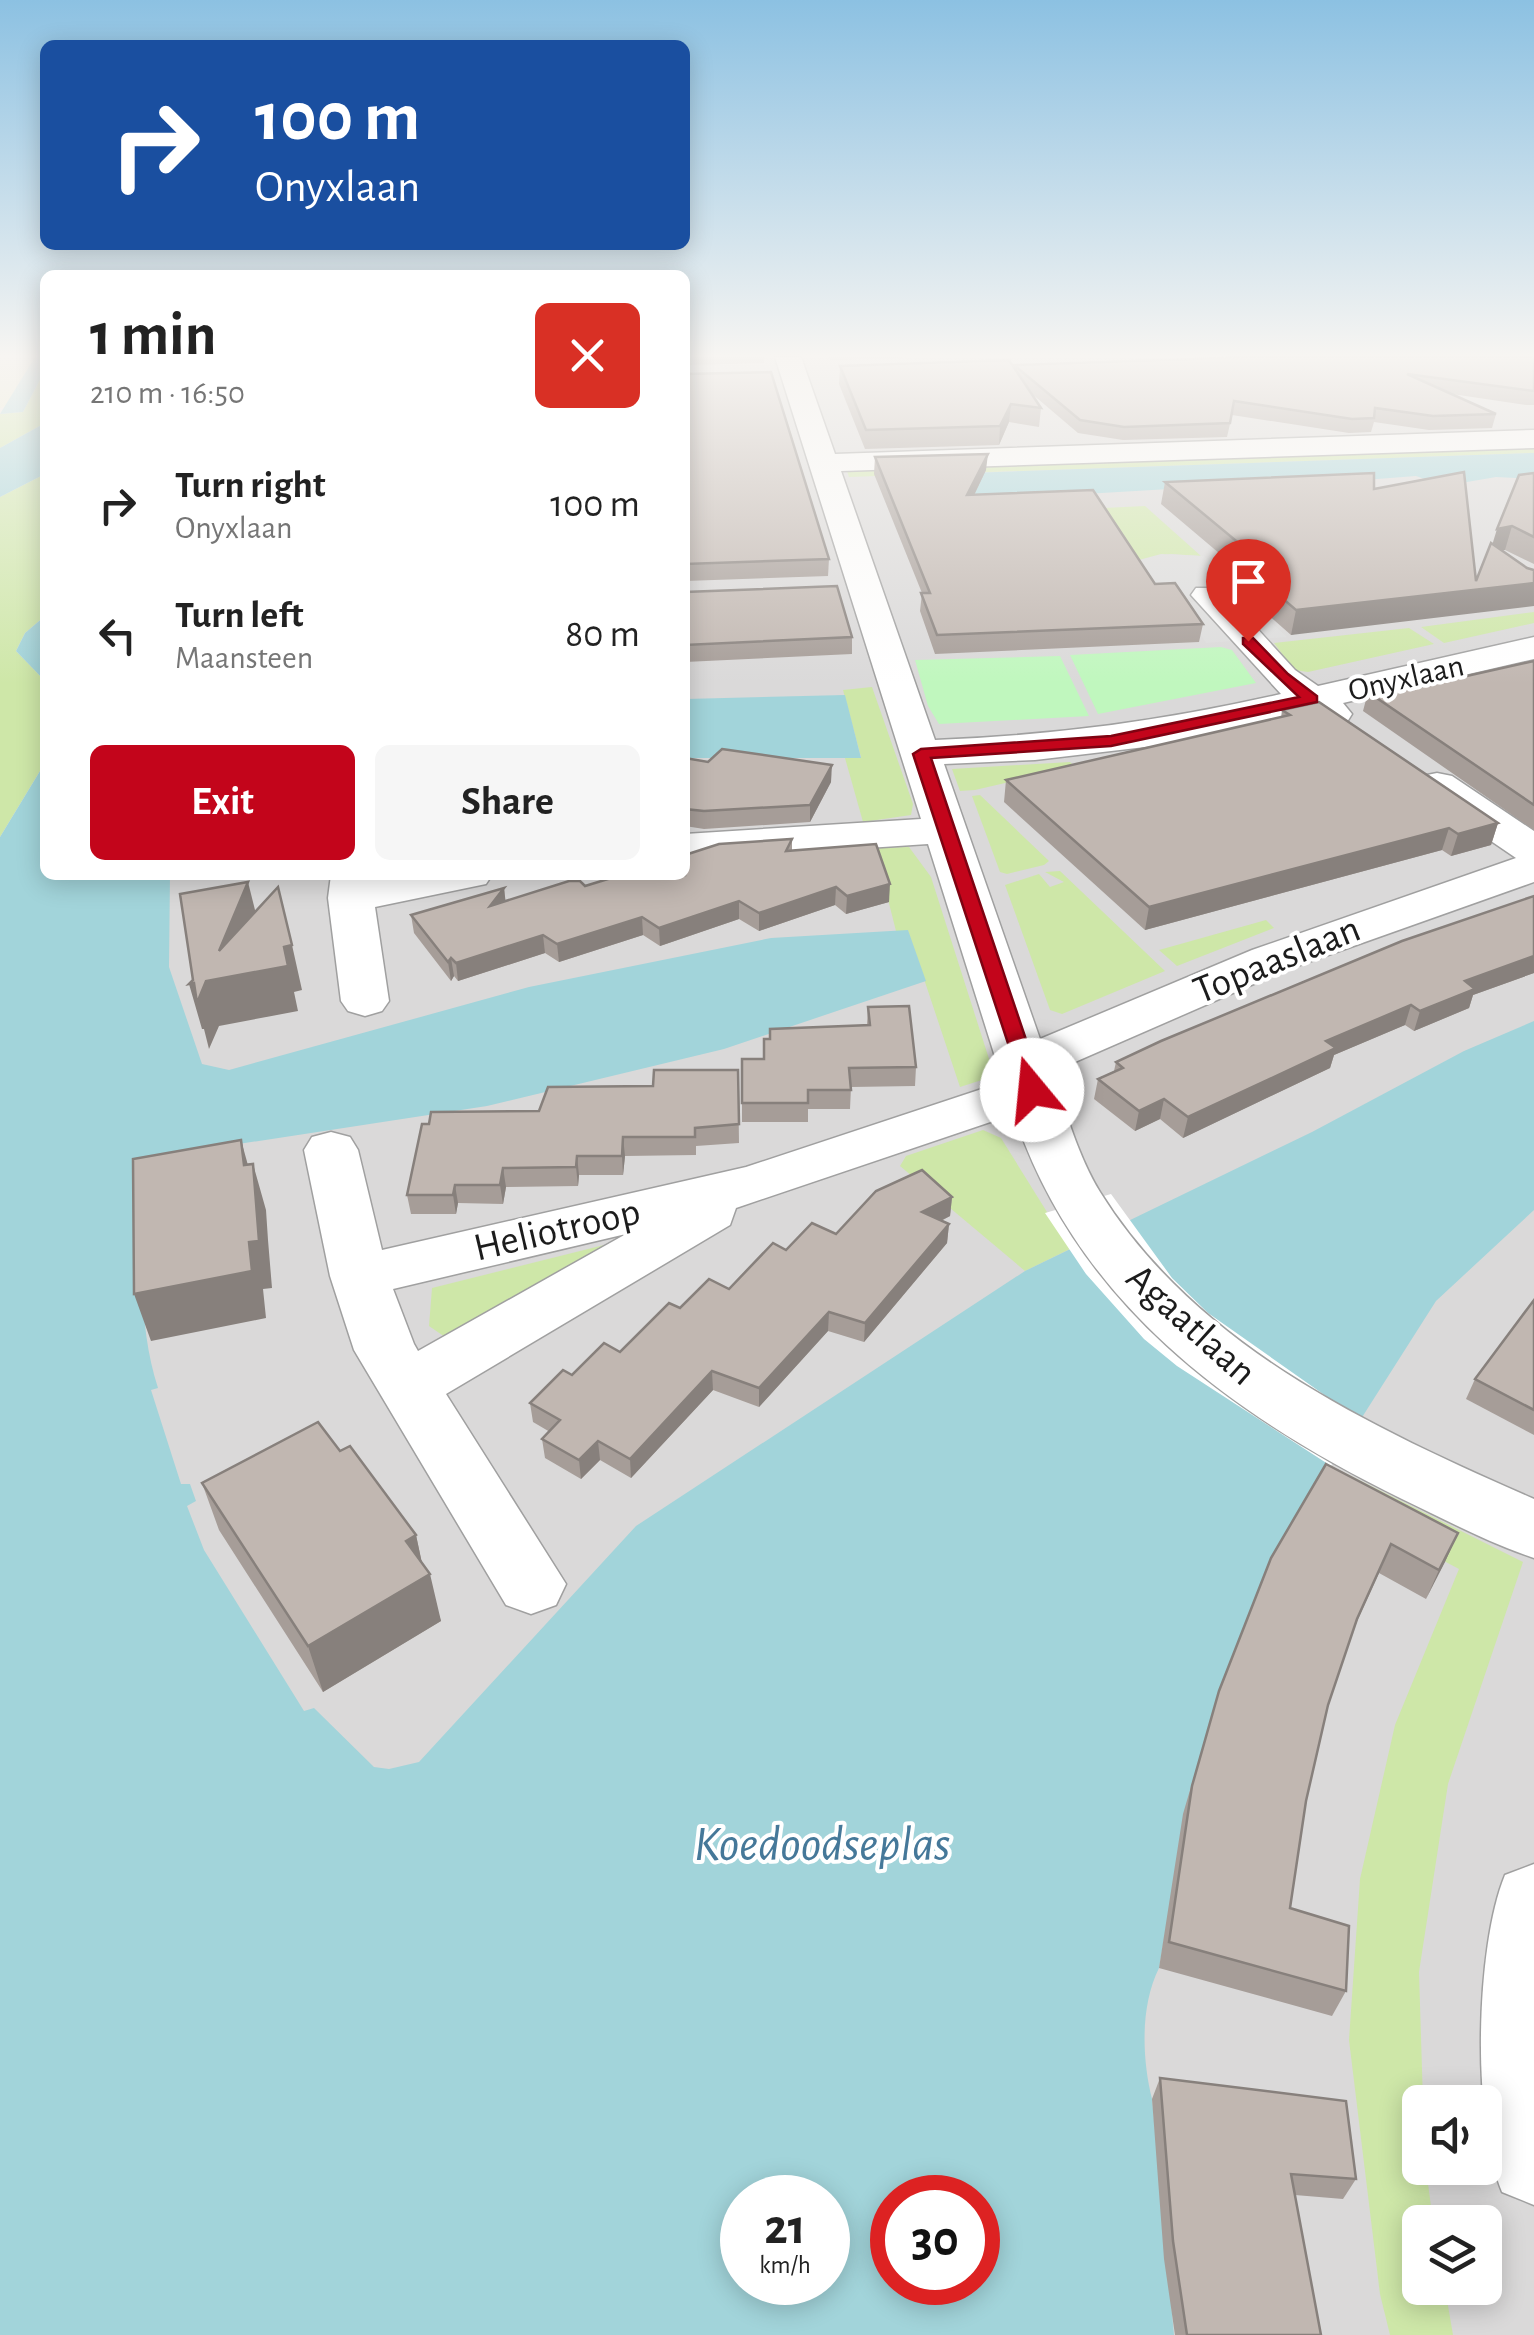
<!DOCTYPE html>
<meta charset="utf-8">
<style>
:root{--surface:#fff;--page:#f6f6f6;--text:#222;--muted:#767676;--accent:#c3051b}
body{margin:0;font-family:"Alegreya Sans",sans-serif;background:var(--page);color:var(--text);height:100vh;display:flex;flex-direction:column;font-size:38px;white-space:nowrap}
*{box-sizing:border-box;margin:0}
p{font-size:32px;color:var(--muted)}
.icon{flex:none;width:55px;height:55px;fill:none;stroke:currentColor;stroke-width:2;stroke-linecap:round;stroke-linejoin:round}
.map{position:relative;flex:1;overflow:hidden}
.drawer{position:absolute;left:40px;top:270px;width:650px;height:610px;display:flex;flex-direction:column;background:var(--surface);border-radius:15px;box-shadow:0 5px 25px #0003}
.drawer>*{flex:none}
.banner{position:absolute;left:40px;top:40px;width:650px;height:210px;border-radius:15px;box-shadow:0 5px 25px #0003;background:#1a4fa0;color:#fff;overflow:hidden}
.controls{position:absolute;left:1402px;top:2085px;display:grid;gap:20px}
.controls a{display:grid;place-items:center;width:100px;height:100px;border-radius:15px;background:var(--surface);box-shadow:0 5px 25px #0003;font-size:50px}
.speed{position:absolute;left:720px;top:2175px;display:flex;gap:20px;font-size:50px;font-weight:700;text-align:center}
.speed>*{display:grid;place-content:center;width:130px;height:130px;border-radius:50%;background:var(--surface);box-shadow:0 5px 25px #0003;line-height:1}
.speed small{font-size:25px;font-weight:400}
.speed .limit{border:15px solid #d22;background:#fff;color:#111}
.pin{position:absolute;display:grid;place-items:center;width:85px;height:85px;color:#fff;margin:-102px -42px;border-radius:50% 50% 50% 0;rotate:-45deg;box-shadow:0 0 10px #0007}
.pin .icon{rotate:45deg}
.me{position:absolute;width:110px;margin:-55px;rotate:343deg;stroke-linejoin:round;filter:drop-shadow(0 0 8px #0008)}
.turn{display:flex;align-items:center;gap:35px;height:210px;padding:0 50px;font-size:45px}
.turn .icon{width:130px;height:130px;stroke-width:2.5}
.turn b{display:block;font-size:70px;line-height:85px}
.round{display:grid;place-items:center;flex:none;width:105px;height:105px;border-radius:15px;background:var(--page)}
.summary{display:flex;align-items:center;justify-content:space-between;height:170px;padding:0 50px}
h1{font-size:60px;font-weight:700;line-height:75px}
.primary-button{display:flex;gap:20px;margin-top:auto;padding:20px 50px}
.primary-button a{flex:1;height:115px;border-radius:15px;background:var(--accent);color:#fff;font-size:40px;font-weight:700;line-height:115px;text-align:center}
.primary-button a+a{background:var(--page);color:var(--text)}
ul{padding:0;list-style:none}
li{display:flex;align-items:center;gap:30px;height:130px;padding:0 50px}
li div{flex:1}
li b{display:block;font-size:38px}
li em{font-style:normal}
.map>svg:first-child{display:block}
</style>
<div class="map">
<svg width="1534" height="2335" viewBox="0 0 1534 2335">
<rect width="100%" height="100%" fill="#ede8e2"/>
<!-- residential -->
<path fill="#dad9d9" fill-rule="evenodd" d="M685 357H1534V2335H543L43 1433 137 875H685ZM1420 2102H1485V2168H1420ZM742 2198H828V2282H742ZM892 2198H978V2282H892ZM1420 2222H1485V2288H1420Z"/>
<!-- farmland -->
<path fill="#ecebcd" d="M0 357H35L9 406 0 408Z"/>
<!-- grass -->
<g fill="#cee7a8">
<path d="M45 370V423L0 448V414L23 412Z"/>
<path d="M1534 447V453L849 477 847 471Z"/>
<path d="M45 474V616L25 633 16 651 45 681 40 771 0 837V497Z"/>
<path d="M1145 506 1201 556 1171 554 1139 560 1104 508Z"/>
<path d="M1534 612V623L1444 643 1421 627Z"/>
<path d="M1409 628 1434 644 1308 672 1294 670 1274 643Z"/>
<path d="M872 687 913 804 911 815 863 822 845 758 861 757 843 690Z"/>
<path d="M1070 762 1075 767 975 790 960 791 952 769Z"/>
<path d="M980 795 1049 861 1044 865 1007 874 1000 872 972 796Z"/>
<path d="M909 847 931 877 990 1062 985 1079 960 1087 908 931H896L875 848Z"/>
<path d="M1060 871 1165 971 1062 1014 1050 1010 1005 885 1039 874 1050 887 1064 882 1045 872Z"/>
<path d="M1266 920 1274 928 1177 966 1159 950Z"/>
<path d="M983 1130 1001 1138 1070 1249 1025 1271 900 1166 906 1156Z"/>
<path d="M672 1216 448 1339 429 1326 432 1288 624 1240 623 1229Z"/>
<path d="M1331 1466 1523 1562 1448 1784 1419 1972 1423 2102 1420 2168H1426L1433 2222H1420V2288H1445L1453 2335H1390L1380 2294 1349 2040 1360 1879 1395 1725 1459 1569 1316 1493Z"/>
</g>
<!-- park -->
<g fill="#c0f7be">
<path d="M1221 647 1232 650 1256 683 1098 714 1070 655Z"/>
<path d="M1060 656 1089 716 939 724 928 706 915 660Z"/>
</g>
<!-- parking -->
<g fill="#dcdcdc">
<path d="M1161 554 1204 556 1245 594 1164 599 1139 560Z"/>
<path d="M1244 598 1287 637 1206 643 1180 603Z"/>
</g>
<!-- water -->
<g fill="#a2d4da" fill-rule="evenodd">
<path d="M35 357H45V370L23 412 0 414Z"/>
<path d="M45 423V474L0 497V448Z"/>
<path d="M1534 453V479L1496 477 1444 486 1416 476 1261 488 1221 486 894 505 885 476Z"/>
<path d="M45 616V681L16 651 25 633Z"/>
<path d="M845 695 861 758H685V699Z"/>
<path d="M45 733V875H170L169 967 202 1064 229 1070 529 987 771 938 908 930 926 981 724 1049 487 1106 160 1156C140 1227 135 1317 158 1388L151 1390 181 1484H190L196 1501 187 1506 204 1550 304 1711 314 1708 374 1767 389 1769 419 1762 636 1526 1025 1271 1312 1132 1464 1051 1534 1021V1210L1436 1301 1331 1466 1253 1605 1219 1692 1190 1790 1159 1968C1140 2006 1142 2059 1152 2099L1174 2335H0V837L40 771ZM742 2198H828V2282H742ZM892 2198H978V2282H892Z"/>
</g>
<!-- pier -->
<path fill="#fff" d="M1111 1194 1172 1278 1208 1313 1360 1420 1331 1466 1177 1366 1144 1339 1086 1274 1045 1213Z"/>
<g fill="none" stroke-linecap="round" stroke-linejoin="round">
<defs>
<g id="minor">
<path d="M775 357H801L835 454 1534 430V448L841 471 935 740C1057 735 1162 721 1281 694L1191 595 1196 588H1220L1295 670 1318 686 1534 637V659L1343 703 1352 714 1347 722 1333 726 1305 712 1162 745 1035 760 944 764 1040 1039 1252 950 1516 858 1422 794 1416 785 1422 776 1437 773 1452 776 1534 831V882L1286 970 1052 1072C1066 1112 1078 1156 1100 1192 1197 1348 1373 1428 1534 1499V1558C1489 1543 1446 1520 1402 1499 1231 1415 1076 1302 1014 1114L736 1208 730 1225 446 1394 566 1584 556 1605 531 1614 506 1605 354 1350 330 1276 304 1150 312 1137 331 1132 350 1137 358 1150 382 1250 746 1167 1003 1082 928 844 685 860V834L921 819ZM626 1234 418 1351 414 1344 393 1289Z"/>
<path d="M331 875H375V880L400 875H492L486 884 375 907 389 1001 382 1011 365 1016 348 1011 341 1001 328 898Z"/>
<path d="M1534 1864V2205L1502 2192C1472 2120 1475 1948 1505 1875Z"/>
</g>
</defs>
<!-- minor casing -->
<use href="#minor" stroke="#a0a0a0" stroke-width="3"/>
<!-- minor -->
<use href="#minor" fill="#fff" fill-rule="evenodd"/>
</g>
<!-- wall -->
<g fill="#a69d98">
<path d="M685 357H764V363L685 365Z"/>
<path d="M829 357H924L830 360Z"/>
<path d="M1534 357V405H1526L1452 394 1496 414 1492 428 1429 430 1374 422 1371 432 1349 433 1232 415 1227 437 1123 440 1078 433 1031 393 1041 408 1039 427 1009 422 999 445 865 449 839 384 840 366 1014 368V365Z"/>
<path d="M685 374 829 559 828 576 685 581Z"/>
<path d="M875 457 986 470 974 495 1155 584 1203 624 1199 642 935 654 920 611 922 593 874 474Z"/>
<path d="M1534 473V564L1505 550H1502L1527 568 1291 635 1249 598 1252 581 1161 504 1165 482 1374 489 1476 581 1493 544Z"/>
<path d="M685 592 852 637V654L685 662Z"/>
<path d="M1534 661V830L1363 711 1368 692 1409 689Z"/>
<path d="M1282 710 1498 823 1491 845 1451 856 1442 850 1145 930 1004 802 1006 780 1281 718Z"/>
<path d="M685 758 831 782 810 822 704 829 685 826Z"/>
<path d="M792 839V850L889 902 846 914 835 905 759 931 739 919 660 946 643 935 559 962 545 953 458 981 454 976 451 981 414 933 411 915 504 888 505 901 585 886Z"/>
<path d="M1534 896V973L1473 995 1469 1008 1414 1031 1405 1025 1334 1055 1330 1068 1183 1138 1160 1119 1135 1131 1094 1099 1098 1079 1114 1071 1116 1062Z"/>
<path d="M868 1007 916 1067 915 1086 851 1087 850 1109H808V1122H742V1059H764L770 1039 867 1025Z"/>
<path d="M738 1070 739 1143 696 1146V1155L625 1156 623 1175H579L578 1186 506 1187 503 1204 458 1203 456 1214H411L407 1195 539 1111Z"/>
<path d="M952 1197 950 1216 941 1221 949 1224 947 1243 864 1342 828 1331 759 1407 713 1390 631 1478 600 1460 581 1479 545 1458 542 1439 550 1432 533 1422 530 1403 572 1375 620 1352 680 1308 729 1289 786 1250Z"/>
<path d="M1534 1300V1435L1466 1399 1475 1379Z"/>
<path d="M202 1483 416 1535 422 1564 441 1621 323 1692 219 1530Z"/>
<path d="M1458 1533 1426 1599 1379 1573 1354 1628 1328 1705 1306 1801 1290 1908 1346 1991 1332 2016 1159 1968 1183 1814 1219 1691 1271 1558Z"/>
<path d="M1160 2078 1356 2179 1343 2199 1295 2195 1321 2335H1175L1164 2259 1152 2099Z"/>
</g>
<!-- shaded-wall -->
<g fill="#87807c">
<path d="M1011 404 1009 422 999 445 1000 426Z"/>
<path d="M988 454 986 470 966 512 967 495Z"/>
<path d="M1512 526 1505 550 1490 552 1497 529Z"/>
<path d="M1534 583V606L1291 635 1296 610Z"/>
<path d="M832 765 831 782 810 822V805Z"/>
<path d="M1498 823 1491 845 1451 856 1458 834Z"/>
<path d="M1449 828 1442 850 1145 930 1149 907Z"/>
<path d="M248 882 259 926 284 947 292 945 302 990 294 992 298 1011 219 1026 209 1049 204 1029H202L189 984 206 981Z"/>
<path d="M890 884 889 902 846 914 847 896Z"/>
<path d="M836 887 835 905 759 931V913Z"/>
<path d="M504 888 506 905 490 906Z"/>
<path d="M739 901V919L660 946 659 928Z"/>
<path d="M642 917 643 935 559 962 557 944Z"/>
<path d="M543 935 545 953 458 981 456 963Z"/>
<path d="M1534 956V973L1473 995 1469 1008 1414 1031 1420 1011 1465 981Z"/>
<path d="M451 958 454 976 451 981 448 962Z"/>
<path d="M1411 1005 1405 1025 1334 1055 1330 1068 1183 1138 1188 1117 1326 1041Z"/>
<path d="M1164 1099 1160 1119 1135 1131 1139 1111Z"/>
<path d="M623 1137 625 1156 623 1175 622 1156Z"/>
<path d="M241 1140 254 1187 244 1165Z"/>
<path d="M577 1156 579 1175 578 1186 576 1167Z"/>
<path d="M253 1164 266 1210 268 1240 272 1288 263 1289 266 1318 151 1341 134 1294 249 1242Z"/>
<path d="M503 1168 506 1187 503 1204 500 1185Z"/>
<path d="M455 1185 458 1203 456 1214 453 1195Z"/>
<path d="M952 1197 950 1216 920 1231 922 1212Z"/>
<path d="M949 1224 947 1243 864 1342 865 1323Z"/>
<path d="M829 1312 828 1331 759 1407V1388Z"/>
<path d="M712 1371 713 1390 631 1478 630 1459Z"/>
<path d="M598 1441 600 1460 581 1479 579 1460Z"/>
<path d="M1458 1533 1445 1562 1426 1599 1439 1570Z"/>
<path d="M416 1535 425 1577 430 1574 441 1621 323 1692 308 1646 406 1541Z"/>
</g>
<!-- building -->
<g fill="#c1b7b1" stroke="#87807c" stroke-width="2.5">
<path d="M1248 357H1534V391L1407 374 1496 414 1433 416 1375 408 1374 418 1352 419 1234 401 1230 423 1124 427 1080 420 1014 365Z"/>
<path d="M1009 360 1041 408 1011 404 1000 426 866 430 840 366Z"/>
<path d="M771 372 829 559 685 564V374Z"/>
<path d="M988 454 967 495 1093 490 1155 584 1175 583 1203 624 937 635 921 593H930L875 457Z"/>
<path d="M1464 472 1476 581 1491 543 1527 568 1534 570V583L1296 610 1254 574 1275 573 1165 482 1374 473V489Z"/>
<path d="M1534 473V537L1512 526 1497 529 1519 475Z"/>
<path d="M837 586 852 637 685 645V592Z"/>
<path d="M1534 661V805L1368 692 1402 684 1409 689Z"/>
<path d="M1319 702 1498 823 1458 834 1449 828 1149 907 1006 780 1290 715 1282 710Z"/>
<path d="M722 749 832 765 810 805 704 811 685 809V758L708 762Z"/>
<path d="M792 839 786 851 876 844 890 884 847 896 836 887 759 913 739 901 659 928 642 917 557 944 543 935 456 963 451 958 448 962 411 915 504 888 490 906 569 881H580L585 886 621 875H685V855L719 844Z"/>
<path d="M248 882 219 951 278 887 292 945 284 947 288 966 206 981 197 1003 194 983 189 984 193 980 180 894Z"/>
<path d="M1534 896V956L1465 981 1475 989 1420 1011 1411 1005 1326 1041 1336 1048 1188 1117 1164 1099 1139 1111 1098 1079 1123 1068 1116 1062 1161 1041 1402 941Z"/>
<path d="M909 1006 916 1067 849 1068 851 1090H808V1103H742V1059H764V1039H770V1029L870 1025 868 1007Z"/>
<path d="M654 1070H738L739 1124 695 1128V1137H623L622 1156H577L576 1167 503 1168 500 1185H455L453 1195H407L422 1124H429L431 1112 539 1111 548 1087 653 1086Z"/>
<path d="M241 1140 244 1165 253 1164 259 1241 249 1242 252 1271 134 1294 133 1159Z"/>
<path d="M922 1170 952 1197 922 1212 949 1224 865 1323 829 1312 759 1388 712 1371 630 1459 598 1441 579 1460 542 1439 560 1420 530 1403 563 1370 572 1375 604 1343 620 1352 669 1303 680 1308 709 1279 729 1289 773 1243 786 1250 812 1223 836 1234 876 1191Z"/>
<path d="M1534 1300V1410L1475 1379Z"/>
<path d="M318 1422 340 1451 350 1446 416 1535 406 1541 430 1574 308 1646 202 1483Z"/>
<path d="M1326 1464 1458 1533 1439 1570 1391 1544 1357 1619 1328 1705 1306 1801 1290 1908 1349 1926 1346 1991 1169 1942 1192 1786 1219 1691 1271 1558Z"/>
<path d="M1160 2078 1346 2101 1356 2179 1291 2174 1321 2335H1187L1173 2241Z"/>
</g>
<!-- sky -->
<linearGradient id="sky" x2="0" y2="1"><stop stop-color="#8cc1e2"/><stop offset="0.52" stop-color="#f7f5f2"/><stop offset="1" stop-color="#f7f5f2" stop-opacity="0"/></linearGradient>
<rect width="1534" height="684" fill="url(#sky)"/>
<!-- route -->
<path fill="#c3051b" stroke="#7f0312" stroke-width="2.5" d="M1243 638H1253L1288 674 1317 696V702L1111 746 931 758 1043 1090 1032 1097 1025 1095 913 754 921 749 1111 736 1299 697 1243 644Z"/>
<g text-anchor="middle" dominant-baseline="central" stroke-width="8" stroke-linejoin="round" paint-order="stroke">
<!-- far-street labels -->
<g font-size="32" fill="#1c1c1c" stroke="#fff">
<text transform="translate(1406 678) rotate(-13)">Onyxlaan</text>
</g>
<!-- street labels -->
<g font-size="40" fill="#1c1c1c" stroke="#fff">
<text transform="translate(1277 960) rotate(-22)">Topaaslaan</text>
<text transform="translate(557 1230) rotate(-13)">Heliotroop</text>
<text transform="translate(1191 1325) rotate(42)">Agaatlaan</text>
</g>
<!-- near-water labels -->
<g font-size="50" font-style="italic" fill="#457899" stroke="#fff">
<text x="822" y="1845">Koedoodseplas</text>
</g>
</g>
</svg>
<div class="controls">
<a><svg class="icon" aria-label="sound" viewBox="0 0 24 24"><path d="M4 9h4l5-4v14l-5-4H4zM17 9q2 3 0 6"/></svg></a>
<a><svg class="icon" aria-label="layers" viewBox="0 0 24 24"><path d="M12 4l9 5-9 5-9-5zM3 14l9 5 9-5"/></svg></a>
</div>
<div class="speed"><div>21<small>km/h</small></div><div class="limit">30</div></div>
<div class="pin" style="left:1248px;top:641px;background:#d93025"><svg class="icon" aria-label="arrive" viewBox="0 0 24 24"><path d="M6 21V4h12l-3 4 3 4H6"/></svg></div>
<svg class="me" style="left:1032px;top:1090px" viewBox="-20 -20 40 40"><circle r="19" fill="#fff"/><path d="M0-13L10 11 0 6-10 11z" fill="#c3051b"/></svg>
<div class="banner">
<div class="turn"><svg class="icon" aria-label="right" viewBox="0 0 24 24"><path d="M7 20v-9h11M14 6l5 5-5 5"/></svg><div><b>100 m</b>Onyxlaan</div></div>
</div>
<section class="drawer">
<div class="summary"><div><h1>1 min</h1><p>210 m · 16:50</p></div><a class="round" style="background:#d93025;color:#fff"><svg class="icon" aria-label="close" viewBox="0 0 24 24"><path d="M6 6l12 12M18 6L6 18"/></svg></a></div>
<ul>
<li><svg class="icon" aria-label="right" viewBox="0 0 24 24"><path d="M7 20v-9h11M14 6l5 5-5 5"/></svg><div><b>Turn right</b><p>Onyxlaan</p></div><em>100 m</em></li>
<li><svg class="icon" aria-label="left" viewBox="0 0 24 24"><path d="M17 20v-9H6M10 6l-5 5 5 5"/></svg><div><b>Turn left</b><p>Maansteen</p></div><em>80 m</em></li>
</ul>
<div class="primary-button"><a>Exit</a><a>Share</a></div>
</section>
</div>
